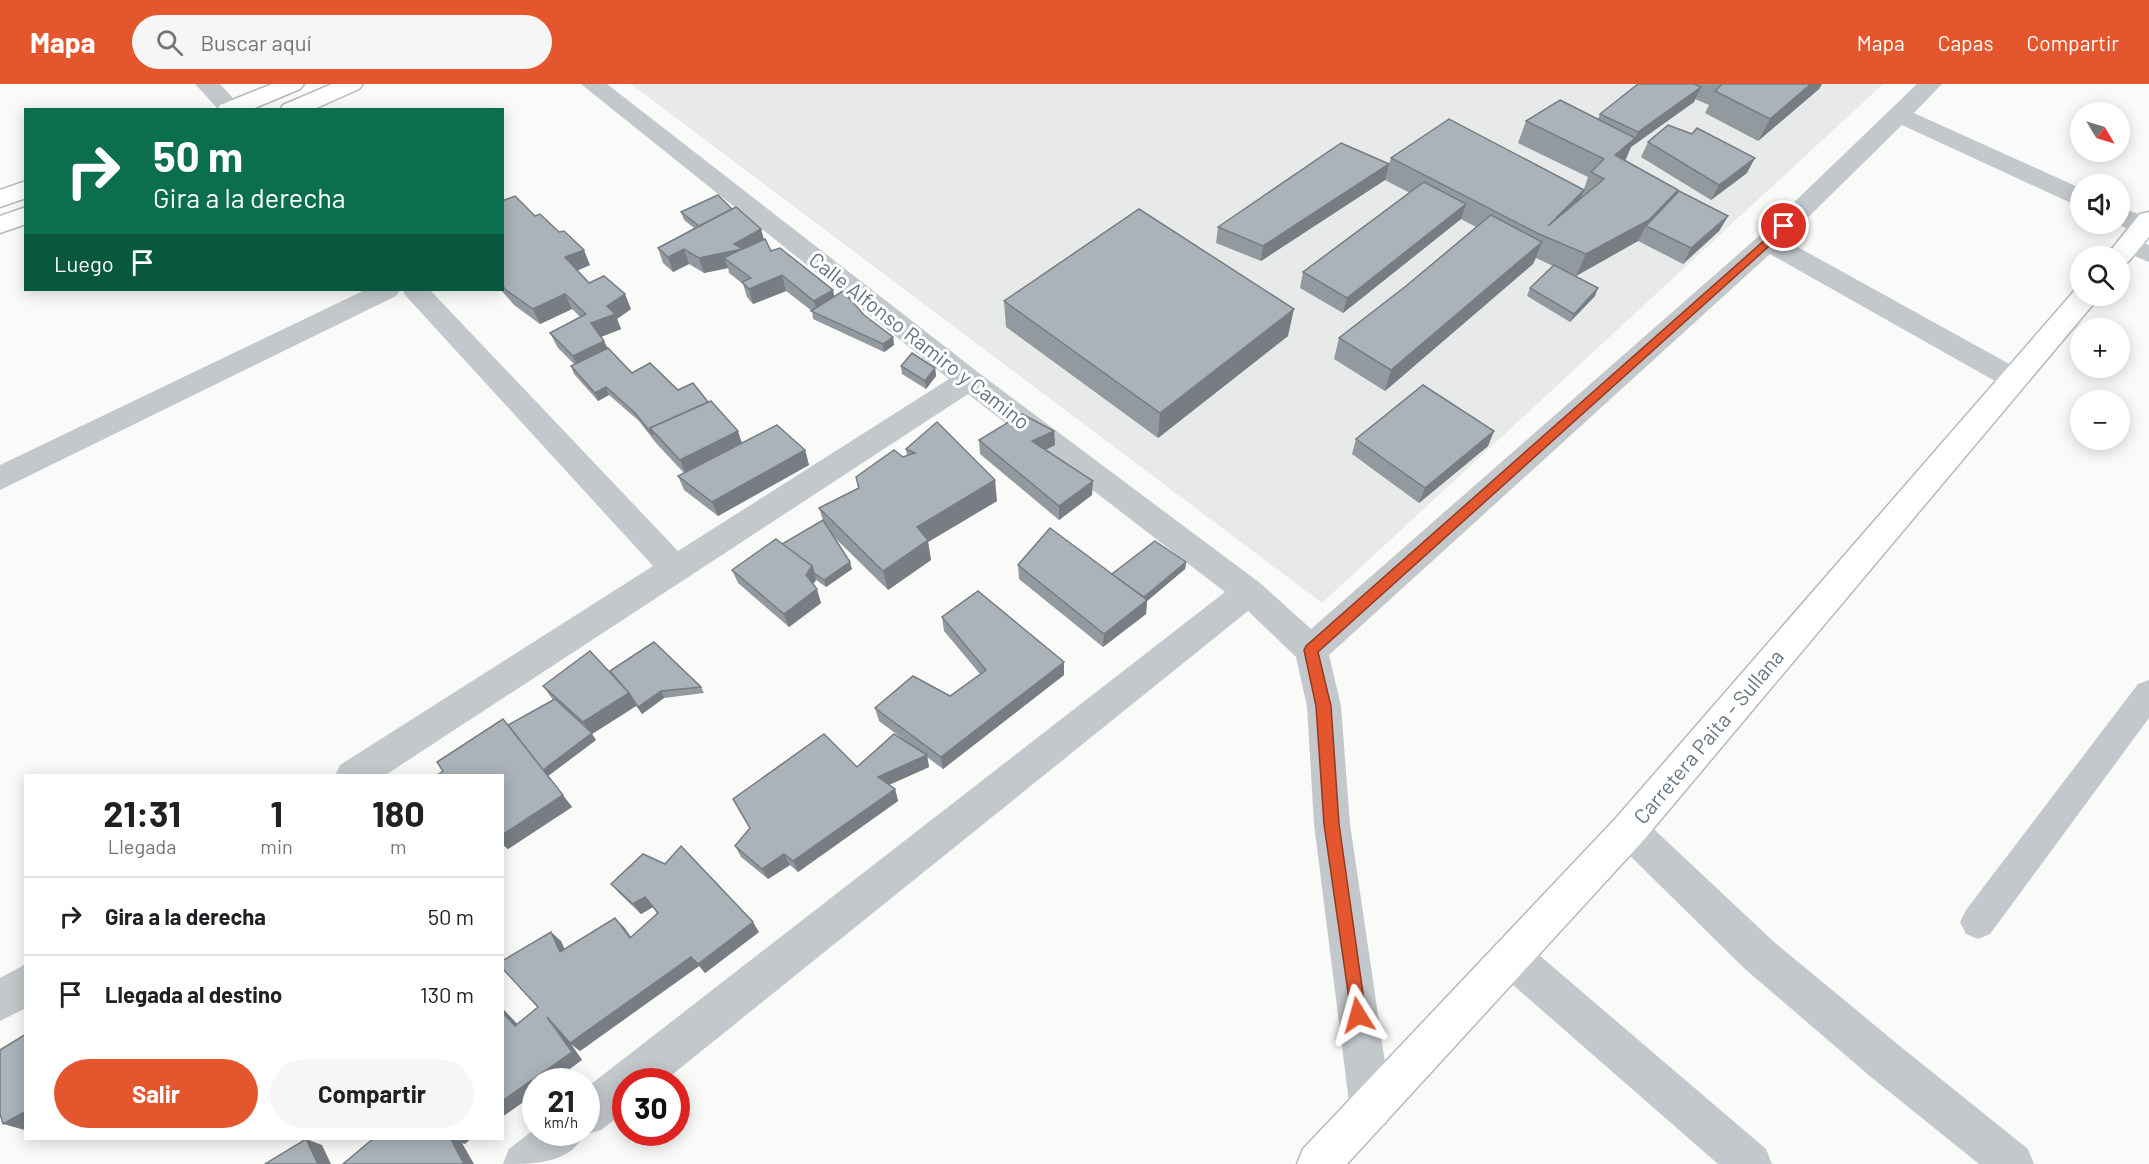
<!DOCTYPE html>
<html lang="es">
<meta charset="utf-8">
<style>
:root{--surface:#fff;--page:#f6f6f6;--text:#202124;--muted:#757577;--line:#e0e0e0;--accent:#e4572e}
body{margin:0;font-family:Barlow,sans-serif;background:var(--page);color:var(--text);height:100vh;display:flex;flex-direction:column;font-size:22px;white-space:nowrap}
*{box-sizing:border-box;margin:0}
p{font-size:20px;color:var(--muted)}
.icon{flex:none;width:33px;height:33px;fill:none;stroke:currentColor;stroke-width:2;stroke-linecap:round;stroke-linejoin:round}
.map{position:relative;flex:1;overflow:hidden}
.details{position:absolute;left:24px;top:690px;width:480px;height:366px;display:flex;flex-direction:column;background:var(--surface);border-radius:0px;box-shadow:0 3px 15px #0003}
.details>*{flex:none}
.guide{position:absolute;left:24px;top:24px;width:480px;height:183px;border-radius:0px;box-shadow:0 3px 15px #0003;background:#0b6e4f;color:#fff;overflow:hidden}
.needle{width:39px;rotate:128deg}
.fabs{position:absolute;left:2070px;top:18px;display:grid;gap:12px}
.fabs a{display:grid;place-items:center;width:60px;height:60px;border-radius:50%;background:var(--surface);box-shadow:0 3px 15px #0003;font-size:30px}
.speed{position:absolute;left:522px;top:984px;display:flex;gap:12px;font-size:30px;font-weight:700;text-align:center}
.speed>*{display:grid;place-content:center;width:78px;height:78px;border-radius:50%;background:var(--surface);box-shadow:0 3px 15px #0003;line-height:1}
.speed small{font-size:15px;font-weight:400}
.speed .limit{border:9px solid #d22;background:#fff;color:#111}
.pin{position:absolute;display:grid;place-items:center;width:51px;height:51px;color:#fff;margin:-26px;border:3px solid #fff;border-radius:50%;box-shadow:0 2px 6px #0007}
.me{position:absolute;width:66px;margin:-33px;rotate:352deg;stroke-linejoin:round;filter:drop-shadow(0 0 4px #0008)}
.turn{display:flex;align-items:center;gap:21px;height:126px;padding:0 30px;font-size:27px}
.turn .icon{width:78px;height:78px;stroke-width:2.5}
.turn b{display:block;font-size:42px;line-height:51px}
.then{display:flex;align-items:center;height:57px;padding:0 30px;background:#0003;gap:12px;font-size:22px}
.eta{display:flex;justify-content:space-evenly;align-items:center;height:102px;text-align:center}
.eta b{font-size:36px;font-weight:700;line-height:42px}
.button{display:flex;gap:12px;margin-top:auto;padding:12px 30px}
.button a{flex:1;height:69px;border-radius:36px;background:var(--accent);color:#fff;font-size:24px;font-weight:700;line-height:69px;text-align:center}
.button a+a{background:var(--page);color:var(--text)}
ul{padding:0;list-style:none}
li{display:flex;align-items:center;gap:18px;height:78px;padding:0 30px;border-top:2px solid var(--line)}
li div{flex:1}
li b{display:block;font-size:22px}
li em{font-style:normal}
header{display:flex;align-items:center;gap:36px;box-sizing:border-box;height:84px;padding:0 30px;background:var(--accent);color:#fff}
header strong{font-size:28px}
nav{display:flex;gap:33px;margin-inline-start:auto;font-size:21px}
.search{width:420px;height:54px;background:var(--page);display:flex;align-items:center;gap:15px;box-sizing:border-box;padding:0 21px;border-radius:33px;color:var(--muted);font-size:22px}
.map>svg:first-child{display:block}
</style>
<header>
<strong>Mapa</strong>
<div class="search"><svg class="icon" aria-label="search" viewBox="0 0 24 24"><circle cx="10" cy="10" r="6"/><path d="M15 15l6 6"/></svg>Buscar aquí</div>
<nav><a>Mapa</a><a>Capas</a><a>Compartir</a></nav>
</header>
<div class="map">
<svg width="2149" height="1080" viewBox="0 0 2149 1080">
<rect width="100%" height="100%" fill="#fafaf8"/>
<!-- built -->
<path fill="#e8e9e9" d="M631 0H1883L1322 519Z"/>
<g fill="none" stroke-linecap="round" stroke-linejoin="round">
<defs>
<g id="secondary">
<path d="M272 0H304L300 5 250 26H217L220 21Z"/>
<path d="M332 0H363L359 5 312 26H280L283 21Z"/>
<path d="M26 97V114L0 123V106Z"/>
<path d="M26 123V140L0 149V132Z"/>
</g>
<g id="primary">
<path d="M2149 128V153L2128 178 2120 180V172H2106L2140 130Z"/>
<path d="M2080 204V212H2098L2095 218 1642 758 1347 1080H1297L1303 1065 1616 734 2075 206Z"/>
</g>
</defs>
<!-- secondary casing -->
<use href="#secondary" stroke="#b3babf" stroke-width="3"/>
<!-- primary casing -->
<use href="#primary" stroke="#b5babe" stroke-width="3"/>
<!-- lane -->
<g fill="#c3c8cc" fill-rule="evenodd">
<path d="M2128 153 2149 161V178L2120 166 2116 161 2120 156Z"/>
<path d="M2149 596V634L1990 850 1978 855 1966 850 1960 838 1966 826 2138 600Z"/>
</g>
<!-- street -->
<g fill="#c3c8cc" fill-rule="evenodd">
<path d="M195 0H220L244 26H219Z"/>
<path d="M581 0H607L979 289 1260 499 1311 545 1759 152 1917 0H1942L1914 29 2080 104V121L2071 119 1902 41 1785 156 2022 287 2026 294 2022 301 2012 304 2002 301 1770 170 1329 571 1341 622 1350 740 1392 1026 1386 1041 1371 1047 1356 1041 1350 1026 1314 740 1307 622 1296 573 1248 527 663 998H626V1027L601 1046 584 1051C568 1080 536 1080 503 1080L509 1065 536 1044V1048H586V1004L1225 508 968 310 384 692H335L340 681 653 482 406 212 402 206H430L678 467 949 295Z"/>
<path d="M2120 123 2149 134V149L2135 148 2117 140H2120Z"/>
<path d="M365 206H400L396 212 0 406V381Z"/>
<path d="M1629 729 1642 734 1773 857 1901 963 2028 1065 2034 1080H1979L1871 993 1745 885 1616 758 1611 746 1616 734Z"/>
<path d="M1511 854 1525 859 1766 1065 1772 1080H1718L1497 887 1491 873 1497 859Z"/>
<path d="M26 880V924L0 937V894Z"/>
</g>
<!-- secondary -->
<use href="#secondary" fill="#fff" fill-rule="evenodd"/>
<!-- primary -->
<use href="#primary" fill="#fff" fill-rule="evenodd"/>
</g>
<!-- wall -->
<g fill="#929a9f">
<path d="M1638 0H1822L1819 5 1758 57 1705 29 1709 21 1695 15 1694 18 1631 63 1625 76 1678 106 1676 110 1728 132 1719 147 1683 180 1638 157 1576 192 1566 187 1595 212 1570 238 1527 212 1530 204 1553 182 1536 174 1533 180 1385 307 1334 275 1339 254 1406 202 1476 143 1461 135 1343 229 1300 204 1303 188 1410 109 1385 96 1261 177 1216 159 1218 143 1389 80 1391 74 1584 105 1588 93 1518 59 1526 37 1598 35 1600 30Z"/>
<path d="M1692 50 1747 89 1711 116 1641 73 1648 58Z"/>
<path d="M502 117 535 132 590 181 577 186 589 199 631 225 617 235 621 245 601 253 608 264 632 289 678 306 742 359 805 366 809 381 718 432 684 406 678 392 684 389 656 359 639 337 609 311 598 317 574 290 571 282 574 280 558 264 550 249 580 233 572 225 540 240 514 221 501 206H502Z"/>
<path d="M732 125 761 145 764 156 771 167 833 206 834 213 864 231 893 253 894 261 884 268 813 235 812 227 786 207 753 220 747 213 743 200 729 189 728 184 704 189 689 180 673 188 663 179 658 164 694 144 684 136 681 128Z"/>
<path d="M1004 217 1288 252 1158 354 1006 243Z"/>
<path d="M901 282 935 284 936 292 926 305 902 290Z"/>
<path d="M937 338 997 417 928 458 931 476 888 506 832 451 852 485 826 503 816 496 813 500 821 519 789 543 738 499 732 486 782 460 823 436 819 424 858 404 856 393 907 372 906 365Z"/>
<path d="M1054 347 1055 361 1045 366 1092 411 1059 436 980 370 979 356Z"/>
<path d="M1494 347 1488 362 1419 419 1352 370 1356 355Z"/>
<path d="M1186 478 1185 485 1147 517 1146 530 1103 563 1019 495 1018 481 1112 490Z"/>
<path d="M942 533 1064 578V591L943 685 927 673 929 683 889 701 895 705 898 717 798 788 790 781 768 795 741 773 735 762 857 683 915 664 879 637 875 624 950 612 980 590 944 547Z"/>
<path d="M613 592 701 603 704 609 664 614 642 630 636 622 592 650 596 656 548 692 572 723 508 765 502 760V692L443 687 508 641 553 616 543 602Z"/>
<path d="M611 800 759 848 705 889 699 882 580 967 571 960 582 976 536 998V1009L502 1033V924L517 940 538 923 561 857 564 865 615 834 631 853 657 829 653 823 641 830 620 810Z"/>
</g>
<!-- shaded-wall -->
<g fill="#777d82">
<path d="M1811 0H1822L1819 5 1758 57 1770 35Z"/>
<path d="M1701 3 1694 18 1631 63 1626 75 1606 93 1615 71 1635 54 1638 48Z"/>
<path d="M1755 74 1747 89 1711 116 1719 101Z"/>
<path d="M1389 80 1385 96 1261 177 1263 162Z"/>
<path d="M1584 106 1575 127 1548 142Z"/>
<path d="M1678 106 1668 127 1646 142 1638 157 1576 192 1586 170Z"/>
<path d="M1466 120 1461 135 1343 229 1347 214Z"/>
<path d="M1728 132 1719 147 1683 180 1691 164Z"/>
<path d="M761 145 765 160 724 174 728 184 704 189 699 174 734 160Z"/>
<path d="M1542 158 1533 180 1385 307 1391 286Z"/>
<path d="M684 165 689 180 673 188 668 173Z"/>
<path d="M584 166 590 181 572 189 565 173Z"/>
<path d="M782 191 786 207 753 220 749 205Z"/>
<path d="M1598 204 1595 212 1570 238 1574 230Z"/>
<path d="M833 206 836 221 817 230 814 217Z"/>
<path d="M565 210 572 225 540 240 533 225Z"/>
<path d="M625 210 631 225 617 235 621 245 598 254 591 239 607 222Z"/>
<path d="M1294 225 1288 252 1158 354 1160 329Z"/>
<path d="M893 253 894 261 884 268 883 260Z"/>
<path d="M604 257 611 272 580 287 573 272Z"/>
<path d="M935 284 936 292 926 305 925 297Z"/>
<path d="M606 303 609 311 598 317 595 309Z"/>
<path d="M738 347 743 362 686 390 680 376Z"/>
<path d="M1054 347 1055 361 1033 372 1032 357Z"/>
<path d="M1494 347 1488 362 1419 419 1425 404Z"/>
<path d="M805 366 809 381 718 432 712 418Z"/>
<path d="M995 396 997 417 928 458 931 476 888 506 883 487 917 443Z"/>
<path d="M1093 397 1092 411 1059 436V422Z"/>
<path d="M850 478 852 485 826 503 824 496Z"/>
<path d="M1186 478 1185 485 1147 517 1146 530 1103 563 1104 550 1140 517Z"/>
<path d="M812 482 816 496 810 504 806 491Z"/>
<path d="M817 505 821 519 789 543 784 530Z"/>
<path d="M1064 578V591L943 685 941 673Z"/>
<path d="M661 607 664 614 642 630 638 623Z"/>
<path d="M629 609 636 622 592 650 596 656 548 692 572 723 508 765 502 760V751L543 686 591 650 583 638Z"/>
<path d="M927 671 929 683 882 704 878 693Z"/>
<path d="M895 705 898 717 798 788 793 777Z"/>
<path d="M784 770 790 781 768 795 762 785Z"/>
<path d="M645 813 653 823 641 830 633 820Z"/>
<path d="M615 834 624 843 638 863 630 854Z"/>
<path d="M753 838 759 848 705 889 698 880Z"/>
<path d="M551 848 561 857 570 877 560 868Z"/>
<path d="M691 873 699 882 580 967 571 960 582 976 552 998H536V1009L502 1033V1017L547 933Z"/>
<path d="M502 924 527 950 515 942 502 928Z"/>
<path d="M26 1027 25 1046 3 1040Z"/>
<path d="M450 1054H472L465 1060 462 1059 474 1080H464Z"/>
<path d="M306 1055 322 1061 331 1080H318Z"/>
</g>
<!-- building -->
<g fill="#aab3b9" stroke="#777d82" stroke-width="1.5">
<path d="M1638 0H1694L1701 3 1638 48 1600 30Z"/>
<path d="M1720 0H1811L1770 35 1715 7 1721 1Z"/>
<path d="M1560 16 1635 54 1615 71 1678 106 1649 136 1586 170 1539 150 1391 74 1449 35 1584 106 1548 142 1604 95 1591 88 1604 75 1526 37Z"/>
<path d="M1668 41 1692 50 1697 44 1755 74 1719 101 1648 58Z"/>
<path d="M1341 59 1389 80 1263 162 1218 143Z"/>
<path d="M1424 98 1466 120 1347 214 1303 188Z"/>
<path d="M1679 107 1728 132 1691 164 1646 142Z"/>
<path d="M718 111 732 125 699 142 681 128Z"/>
<path d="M515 112 535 132 540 130 559 148 564 147 584 166 565 173 589 199 604 192 625 210 607 222 615 230 591 239 604 257 573 272 550 249 586 230 565 210 533 225 506 206 502 201V117Z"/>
<path d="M736 123 761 145 734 160 743 165 765 155 771 167 780 164 833 206 814 217 782 191 749 205 742 198 751 194 724 174 742 165 699 174 684 165 668 173 658 164Z"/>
<path d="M1139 125 1294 225 1160 329 1004 217Z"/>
<path d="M1491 131 1542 158 1391 286 1339 254 1406 202Z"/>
<path d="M1554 181 1598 204 1574 230 1530 204Z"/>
<path d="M843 207 864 231 893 253 883 260 811 227Z"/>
<path d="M608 264 632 289 650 279 678 306 693 299 708 318 650 344 653 351 635 329 606 303 595 309 571 282Z"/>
<path d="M912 269 935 284 925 297 901 282Z"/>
<path d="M1423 301 1494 347 1425 404 1356 355Z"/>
<path d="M711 317 738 347 680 376 650 344Z"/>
<path d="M1022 330 1054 347 1032 357 1093 397 1059 422 979 356Z"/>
<path d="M937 338 995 396 917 443 928 456 883 487 819 424 859 404 856 393 894 366 903 373 915 369 906 365Z"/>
<path d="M777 341 805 366 712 418 678 392Z"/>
<path d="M823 436 850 478 824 496 814 489 812 482 782 460Z"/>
<path d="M1050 444 1147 516 1104 550 1018 481Z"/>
<path d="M776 455 812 482 806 491 817 505 784 530 732 486Z"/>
<path d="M1155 457 1186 478 1144 513 1112 490Z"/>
<path d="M978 507 1064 578 941 673 875 624 913 592 950 612 986 586 942 533Z"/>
<path d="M654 558 701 603 661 607 638 623 629 609 610 587Z"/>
<path d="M590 567 629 609 583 638 543 602Z"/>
<path d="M555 615 592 649 543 686 508 641Z"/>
<path d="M503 635 563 711 502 751V692H436L443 687 437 678Z"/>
<path d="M824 650 857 683 894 650 927 671 878 693 895 705 793 777 784 770 762 785 735 762 750 744 733 715Z"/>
<path d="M681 762 753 838 698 880 691 873 570 959 547 933 572 968 502 1017V928L515 942 538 923 502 884V877L551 848 560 868 615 834 630 854 658 829 645 813 633 820 611 800 643 770 665 780Z"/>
<path d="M26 950V1027L3 1040 0 1030V966Z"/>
<path d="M374 1054H450L464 1080H343Z"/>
<path d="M306 1055 318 1080H265Z"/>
</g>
<!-- route -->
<path fill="#e4572e" stroke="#94391e" stroke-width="1.5" d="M1784 139 1789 142 1788 145 1318 568 1331 622 1339 740 1366 931 1364 936 1358 939 1352 936 1324 740 1316 622 1304 566 1306 562Z"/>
<g text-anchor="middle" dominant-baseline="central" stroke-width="6" stroke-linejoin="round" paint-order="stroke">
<!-- street labels -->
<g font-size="21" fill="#657683" stroke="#fff">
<text transform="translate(920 256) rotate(38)">Calle Alfonso Ramiro y Camino</text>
<text transform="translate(1708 652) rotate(-50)">Carretera Paita - Sullana</text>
</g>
</g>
</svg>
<div class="fabs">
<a><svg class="needle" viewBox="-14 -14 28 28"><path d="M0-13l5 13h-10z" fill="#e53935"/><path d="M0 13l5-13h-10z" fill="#757577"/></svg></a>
<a><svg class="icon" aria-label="sound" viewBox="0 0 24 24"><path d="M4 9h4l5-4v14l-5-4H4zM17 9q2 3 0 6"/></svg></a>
<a><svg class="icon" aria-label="search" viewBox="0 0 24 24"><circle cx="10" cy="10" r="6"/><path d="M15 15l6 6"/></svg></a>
<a>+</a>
<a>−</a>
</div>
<div class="speed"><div>21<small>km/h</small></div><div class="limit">30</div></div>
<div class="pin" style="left:1784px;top:142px;background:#d93025"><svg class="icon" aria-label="arrive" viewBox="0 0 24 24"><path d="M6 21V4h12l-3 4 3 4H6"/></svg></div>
<svg class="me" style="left:1358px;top:931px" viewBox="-20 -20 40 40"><path d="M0-17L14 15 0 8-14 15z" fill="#e4572e" stroke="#fff" stroke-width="4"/></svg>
<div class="guide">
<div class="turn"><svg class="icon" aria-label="right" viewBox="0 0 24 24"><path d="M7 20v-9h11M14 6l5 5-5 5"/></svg><div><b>50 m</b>Gira a la derecha</div></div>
<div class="then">Luego<svg class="icon" aria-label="arrive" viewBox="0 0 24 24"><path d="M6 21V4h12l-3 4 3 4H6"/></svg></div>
</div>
<section class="details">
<div class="eta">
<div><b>21:31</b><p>Llegada</p></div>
<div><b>1</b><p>min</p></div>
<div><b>180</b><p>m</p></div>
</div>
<ul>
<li><svg class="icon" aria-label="right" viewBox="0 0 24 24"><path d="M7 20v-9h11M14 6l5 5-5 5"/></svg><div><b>Gira a la derecha</b></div><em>50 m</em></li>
<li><svg class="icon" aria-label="arrive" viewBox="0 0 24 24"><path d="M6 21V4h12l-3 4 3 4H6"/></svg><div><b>Llegada al destino</b></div><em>130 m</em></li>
</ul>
<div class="button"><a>Salir</a><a>Compartir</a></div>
</section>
</div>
